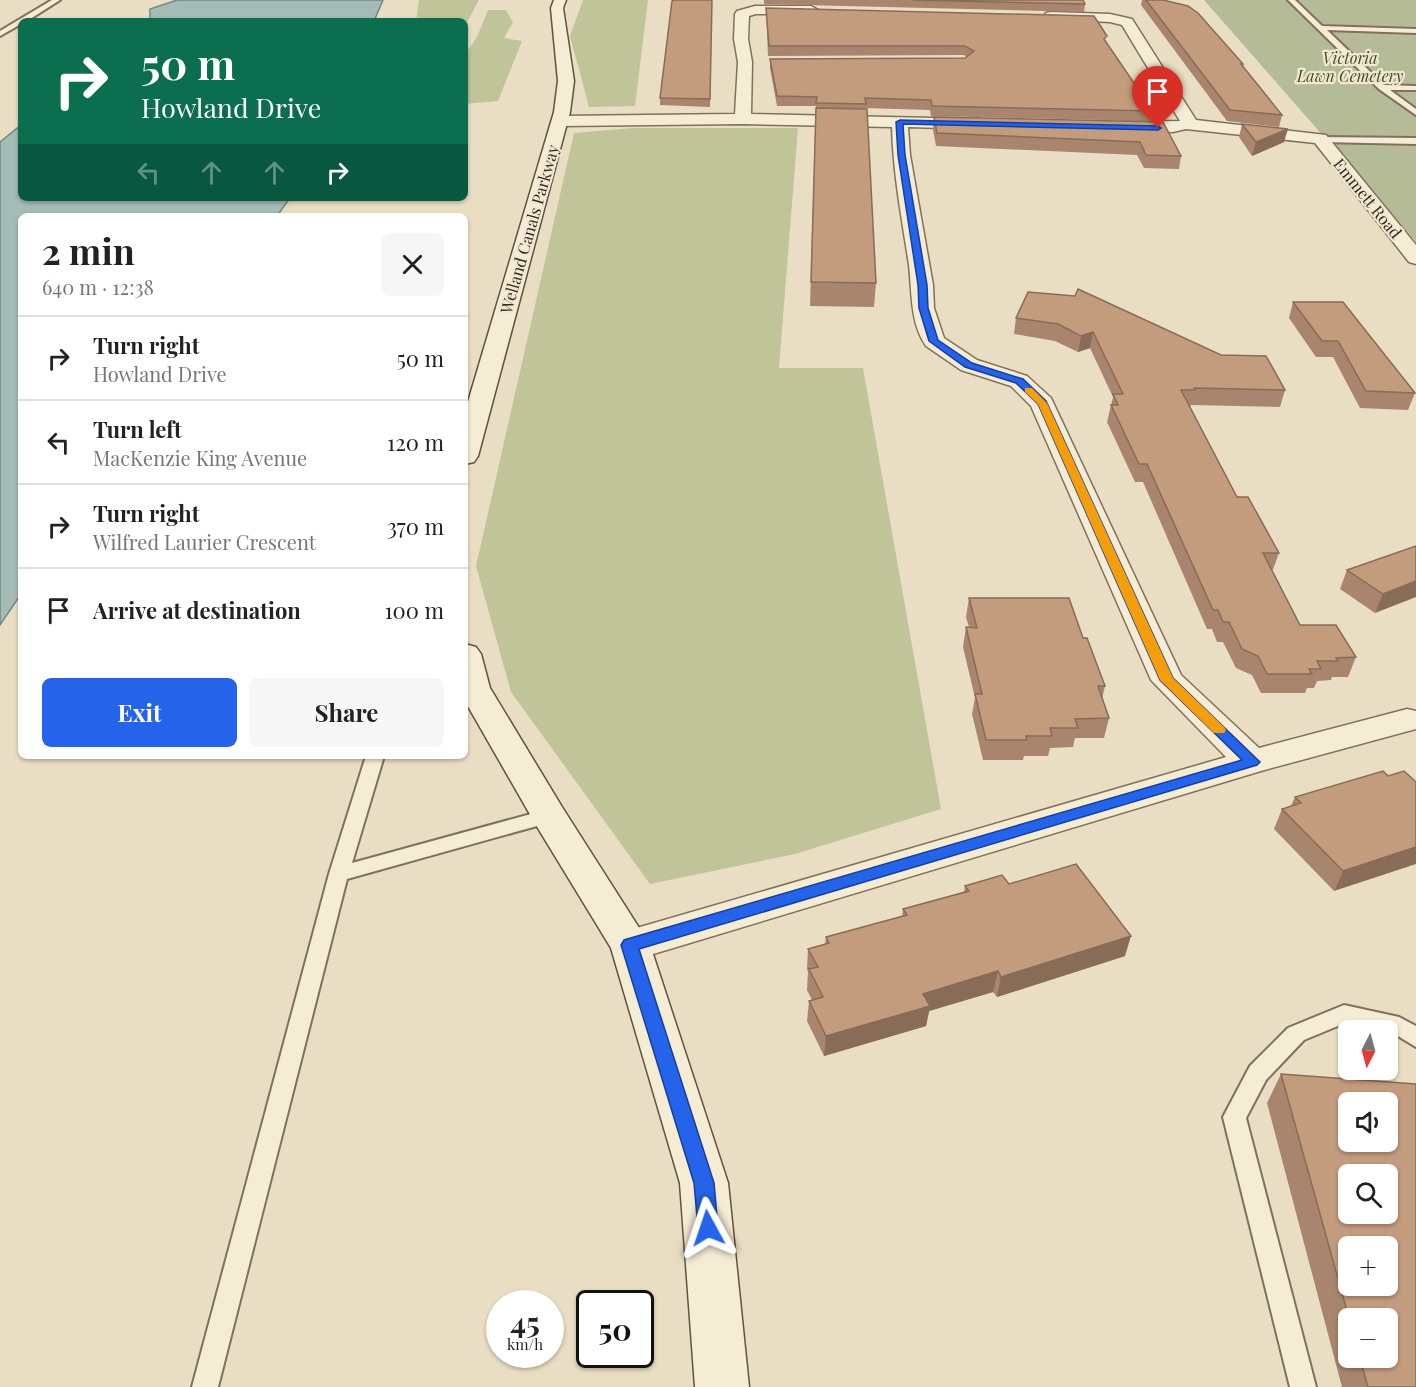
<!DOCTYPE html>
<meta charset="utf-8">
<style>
:root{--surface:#fff;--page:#f6f6f6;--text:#222;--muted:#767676;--line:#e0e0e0;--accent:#2563eb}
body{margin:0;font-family:"Playfair Display",serif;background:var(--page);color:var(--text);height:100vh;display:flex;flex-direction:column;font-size:22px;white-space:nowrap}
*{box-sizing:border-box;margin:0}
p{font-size:20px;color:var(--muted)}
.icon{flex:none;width:33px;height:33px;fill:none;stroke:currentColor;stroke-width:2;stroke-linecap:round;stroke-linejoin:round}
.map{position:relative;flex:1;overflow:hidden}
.side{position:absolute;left:18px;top:213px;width:450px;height:546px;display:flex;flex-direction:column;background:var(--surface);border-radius:9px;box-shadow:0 2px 4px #0004}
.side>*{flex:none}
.hud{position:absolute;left:18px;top:18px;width:450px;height:183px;border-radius:9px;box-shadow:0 2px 4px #0004;background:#0b6e4f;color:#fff;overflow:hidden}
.needle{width:39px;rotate:186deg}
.controls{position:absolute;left:1338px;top:1020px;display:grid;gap:12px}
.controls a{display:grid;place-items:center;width:60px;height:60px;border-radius:9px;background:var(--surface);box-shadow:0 2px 4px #0004;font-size:30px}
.speed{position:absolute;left:486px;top:1290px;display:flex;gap:12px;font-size:30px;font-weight:700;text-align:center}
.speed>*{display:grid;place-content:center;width:78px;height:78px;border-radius:50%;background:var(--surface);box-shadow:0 2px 4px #0004;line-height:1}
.speed small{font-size:15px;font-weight:400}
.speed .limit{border:3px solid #111;border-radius:9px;background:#fff;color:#111}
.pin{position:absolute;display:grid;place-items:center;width:51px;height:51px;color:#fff;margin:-62px -26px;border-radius:50% 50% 50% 0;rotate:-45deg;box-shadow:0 0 6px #0007}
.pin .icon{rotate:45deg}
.me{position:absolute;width:66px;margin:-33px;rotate:355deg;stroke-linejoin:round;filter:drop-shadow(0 0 4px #0008)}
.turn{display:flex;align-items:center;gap:21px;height:126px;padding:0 24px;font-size:27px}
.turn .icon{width:78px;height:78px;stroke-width:2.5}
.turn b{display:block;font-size:42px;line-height:51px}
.lanes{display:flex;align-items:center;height:57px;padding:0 24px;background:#0003;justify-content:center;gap:30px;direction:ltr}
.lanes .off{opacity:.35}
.round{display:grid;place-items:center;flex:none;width:63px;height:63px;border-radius:9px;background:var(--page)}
.overview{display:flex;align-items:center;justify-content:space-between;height:102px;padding:0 24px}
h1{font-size:36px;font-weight:700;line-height:45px}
.action{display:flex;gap:12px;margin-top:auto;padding:12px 24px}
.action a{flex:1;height:69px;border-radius:9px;background:var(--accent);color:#fff;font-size:24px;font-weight:700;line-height:69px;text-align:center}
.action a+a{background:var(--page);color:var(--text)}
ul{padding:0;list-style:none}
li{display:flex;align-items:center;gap:18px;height:84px;padding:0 24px;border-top:2px solid var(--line)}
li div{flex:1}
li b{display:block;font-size:22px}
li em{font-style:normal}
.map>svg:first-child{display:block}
</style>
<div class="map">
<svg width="1416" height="1387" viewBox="0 0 1416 1387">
<rect width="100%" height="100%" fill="#e9dec3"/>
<!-- green -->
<g fill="#c0c599">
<path d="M419 0H479L465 26V21H416Z"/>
<path d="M583 0H648L635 106 589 107 570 36Z"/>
<path d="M488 10H506L513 22 504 38 522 41 498 101 465 104V54L477 37Z"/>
<path d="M633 128H798L779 368H863L941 809 795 854 650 884 511 692 476 566 574 133Z"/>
</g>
<!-- cemetery -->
<path fill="#b6bb97" d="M1204 0H1416V242Z"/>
<!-- water -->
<g fill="#a5bcb6" stroke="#6d8982" stroke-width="1.5">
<path d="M177 0H383L374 21H150V9Z"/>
<path d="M21 125V198H290L277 216H21V594L0 625V142Z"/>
</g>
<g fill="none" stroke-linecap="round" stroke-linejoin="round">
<defs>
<g id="service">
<path d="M52 0H60L27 21H21V24L0 36V31Z"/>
<path d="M1288 0H1295L1322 26 1416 29V33L1327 30 1384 85 1416 86V90H1390L1416 109V115L1379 89Z"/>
<path d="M1317 137 1416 138V144L1320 142 1317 141Z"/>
<path d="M366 756H384L352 863 549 809 555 811 558 816 555 821 347 879 218 1387H192L329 874Z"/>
<path d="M1344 1005 1399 1017 1416 1026V1047L1388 1030 1345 1023 1304 1040 1266 1080 1246 1118 1316 1387H1290L1223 1117 1250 1066 1288 1028Z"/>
</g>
<g id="minor">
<path d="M755 6H811L818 10 811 14H756L749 16 748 39 752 62 751 114 979 119 987 124 979 129 908 127 910 155 933 285 934 308 944 338 977 360 1027 376 1051 398 1181 675 1259 748 1407 709 1416 711V729L1261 771 630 961 616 956 610 945 616 934 1226 757 1151 680 1031 406 1011 386 961 370 926 346C910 323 912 292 909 265 902 219 893 173 892 127L743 124 560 126 552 121 560 116 735 114 738 62 734 39 735 14 737 11Z"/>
<path d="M1051 12 1110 14 1132 19 1196 120 1326 135 1416 245V264L1409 262 1315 143 1186 129 1173 132 1114 130 1112 127 1120 122 1180 121 1122 25 1110 22 1046 19 1044 16 1046 13Z"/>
</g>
<g id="secondary">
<path d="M554 0H566L563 8 574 81 570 112 478 456 474 462 465 464V412L554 112 558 81 551 8Z"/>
<path d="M465 644 476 647 481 654 490 688 562 807 650 945 728 1183 749 1387H695L680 1183 611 948 536 825 465 701Z"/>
</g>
</defs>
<!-- service casing -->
<use href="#service" stroke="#81705c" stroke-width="4"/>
<!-- minor casing -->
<use href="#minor" stroke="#81705c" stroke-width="3"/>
<!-- secondary casing -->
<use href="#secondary" stroke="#63513f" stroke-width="3"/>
<!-- service -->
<use href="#service" fill="#f5ecd5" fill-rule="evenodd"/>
<!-- minor -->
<use href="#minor" fill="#f5ecd5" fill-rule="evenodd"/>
<!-- secondary -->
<use href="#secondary" fill="#f5ecd5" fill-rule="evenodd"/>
</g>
<!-- wall -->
<g fill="#a8856c" fill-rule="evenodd">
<path d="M712 0 710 107 660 105V98Z"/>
<path d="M764 0H1083L1085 4 1084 12 764 4Z"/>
<path d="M1142 0H1163L1243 64 1242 66 1282 115 1279 127 1227 121 1141 5Z"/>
<path d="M766 8 1106 42 1153 111 1151 121 931 116 930 110 865 108 876 283 874 307 810 306 816 106H777L770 68V59L965 58 967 57 964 55 768 56Z"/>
<path d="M934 117 1163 122 1181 156 1179 169 1144 168 1137 155 936 146 933 130Z"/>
<path d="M1242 124 1284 142 1252 156 1239 137Z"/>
<path d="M1028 292 1285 390 1280 407 1191 405 1190 407 1237 497 1279 553 1272 572 1300 625 1356 657 1348 677H1332L1331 680 1317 681 1314 688H1307L1305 693H1261L1252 675 1236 668 1223 642H1217L1212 629H1207L1143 482H1135L1107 422 1113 397 1090 348 1078 352 1055 341 1014 334 1016 318Z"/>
<path d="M1293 302 1415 393 1408 410 1360 408 1333 357H1316L1289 318Z"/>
<path d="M1416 546 1375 613 1340 589 1347 570Z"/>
<path d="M969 598 1083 638 1105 686 1102 699 1109 718 1104 738H1075L1073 747 1050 748 1048 756H1024L1023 760H983L972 714 975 698 963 647 966 627H969L966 617Z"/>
<path d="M1388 776 1334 891 1274 829 1282 809 1291 806 1295 797Z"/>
<path d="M1009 884 1125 956 997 997 993 992 929 1011 926 1026 824 1056 807 1021 809 1001 812 1000 807 990 808 972 807 969 808 949 825 944 826 937 902 917 903 909 964 892 965 886Z"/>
<path d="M1281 1074 1416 1387H1342L1267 1103ZM1348 1318 1388 1358H1348Z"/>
</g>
<!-- shaded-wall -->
<g fill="#886c58">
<path d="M1288 129 1284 142 1252 156 1256 142Z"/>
<path d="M1093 332 1090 348 1078 352 1081 336Z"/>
<path d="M1416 581V597L1375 613 1383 594Z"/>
<path d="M1416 847V864L1334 891 1343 871Z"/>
<path d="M1131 936 1125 956 997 997 1001 977Z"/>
<path d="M998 971 993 992 929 1011 926 1026 824 1056 826 1036 923 994Z"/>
</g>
<!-- building -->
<g fill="#c39b7d" stroke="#886c58" stroke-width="1.5" fill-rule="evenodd">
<path d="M674 0H712L710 99 660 98 672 1Z"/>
<path d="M913 0H1083L1085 4Z"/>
<path d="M1146 0H1163L1188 6 1198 13 1243 64H1241L1282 115 1230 110Z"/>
<path d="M766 8 1094 16 1107 36 1104 39 1153 111 932 106 931 100 865 98 866 104 816 103 817 97 777 96 770 59 965 58 974 51 965 46H769Z"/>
<path d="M816 108 867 109 876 283 811 282Z"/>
<path d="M934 117 1163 122 1181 156 1146 155 1140 142 937 133Z"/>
<path d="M1242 124 1288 129 1256 142Z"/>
<path d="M1078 289 1221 355 1266 356 1285 390 1194 388 1195 390H1181L1237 497H1248L1279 553H1263L1300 625H1336L1356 657 1336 658 1338 661H1317L1321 669H1309L1312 674H1267L1258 656 1242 649 1229 622H1223L1218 610H1213L1147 464H1139L1111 405H1118L1113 394H1123L1093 332 1081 336 1058 324 1016 318 1028 292 1075 296Z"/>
<path d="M1293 302H1343L1415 393 1366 391 1338 341H1322Z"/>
<path d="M1416 546V581L1383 594 1347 570Z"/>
<path d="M969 598H1069L1083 638H1087L1105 686H1098L1109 718 1075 719 1078 728H1050L1052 736H1026L1027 740H986L975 694H982L966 627 977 628Z"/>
<path d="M1383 771 1388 776 1404 771 1416 782V847L1343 871 1282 809 1301 803 1295 797Z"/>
<path d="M1076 864 1131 936 1001 977 998 971 923 994 930 1006 826 1036 809 1001 823 997 809 969 818 967 808 949 829 943 826 937 907 915 903 909 969 891 965 886 1002 875 1009 884Z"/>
<path d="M1281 1074 1416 1084V1387H1368L1360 1358H1388V1318H1349ZM1348 1102H1388V1142H1348ZM1348 1174H1388V1214H1348ZM1348 1246H1388V1286H1348Z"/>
</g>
<!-- route -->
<path fill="#2563eb" stroke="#184099" stroke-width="1.5" d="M900 120 1158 126 1161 128 1158 130 903 124 905 155 927 285 928 308 938 340 972 363 1023 379 1046 401 1173 678 1260 762 1257 765 639 949 714 1183 718 1228 715 1235 708 1238 701 1235 698 1228 694 1183 621 945 624 940 1242 760 1160 680 1038 404 1016 383 965 367 929 341 919 308 918 285 898 155 896 122Z"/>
<!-- slow -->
<path fill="#f59e0b" d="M1025 388H1032L1047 403 1173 678 1224 727 1226 730 1224 733H1214L1160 680 1038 404 1025 392Z"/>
<g text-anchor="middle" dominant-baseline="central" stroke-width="4.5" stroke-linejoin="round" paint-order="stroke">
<!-- far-park labels -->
<g font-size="16" font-style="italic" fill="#434d27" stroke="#f1e8d2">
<text x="1350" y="57">Victoria<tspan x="1350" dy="18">Lawn Cemetery</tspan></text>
</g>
<!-- far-street labels -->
<g font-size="16" fill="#33281e" stroke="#f1e8d2">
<text transform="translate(1368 198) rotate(51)">Emmett Road</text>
<text transform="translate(529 229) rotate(-74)">Welland Canals Parkway</text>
</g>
</g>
</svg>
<div class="controls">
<a><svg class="needle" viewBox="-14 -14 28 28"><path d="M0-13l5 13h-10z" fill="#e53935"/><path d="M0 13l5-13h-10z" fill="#767676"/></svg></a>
<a><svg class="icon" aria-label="sound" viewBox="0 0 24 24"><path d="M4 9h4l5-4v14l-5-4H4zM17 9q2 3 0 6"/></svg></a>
<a><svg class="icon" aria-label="search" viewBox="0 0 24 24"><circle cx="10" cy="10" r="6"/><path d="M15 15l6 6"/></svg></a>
<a>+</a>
<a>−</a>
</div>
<div class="speed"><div>45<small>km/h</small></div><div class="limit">50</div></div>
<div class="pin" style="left:1158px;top:128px;background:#d93025"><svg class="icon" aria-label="arrive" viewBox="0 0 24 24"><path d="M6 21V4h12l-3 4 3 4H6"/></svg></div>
<svg class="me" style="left:708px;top:1228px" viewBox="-20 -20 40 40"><path d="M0-17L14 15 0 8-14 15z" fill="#2563eb" stroke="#fff" stroke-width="4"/></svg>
<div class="hud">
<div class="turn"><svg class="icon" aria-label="right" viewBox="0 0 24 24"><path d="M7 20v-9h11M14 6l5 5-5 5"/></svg><div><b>50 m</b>Howland Drive</div></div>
<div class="lanes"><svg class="icon off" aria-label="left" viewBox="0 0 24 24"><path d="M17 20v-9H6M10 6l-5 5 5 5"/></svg><svg class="icon off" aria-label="ahead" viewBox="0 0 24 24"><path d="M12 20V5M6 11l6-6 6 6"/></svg><svg class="icon off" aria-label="ahead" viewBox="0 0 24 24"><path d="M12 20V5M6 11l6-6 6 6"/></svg><svg class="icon" aria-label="right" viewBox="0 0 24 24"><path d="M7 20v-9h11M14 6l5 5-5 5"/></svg></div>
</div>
<section class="side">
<div class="overview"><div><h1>2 min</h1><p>640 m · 12:38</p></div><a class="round"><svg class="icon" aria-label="close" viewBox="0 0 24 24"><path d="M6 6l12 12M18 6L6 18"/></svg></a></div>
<ul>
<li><svg class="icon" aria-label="right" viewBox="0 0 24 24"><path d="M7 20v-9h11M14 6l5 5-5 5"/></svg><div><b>Turn right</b><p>Howland Drive</p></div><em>50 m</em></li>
<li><svg class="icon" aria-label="left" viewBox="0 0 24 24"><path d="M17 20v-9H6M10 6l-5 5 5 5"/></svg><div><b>Turn left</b><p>MacKenzie King Avenue</p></div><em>120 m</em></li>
<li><svg class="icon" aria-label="right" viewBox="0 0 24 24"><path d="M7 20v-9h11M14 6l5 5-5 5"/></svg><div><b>Turn right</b><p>Wilfred Laurier Crescent</p></div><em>370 m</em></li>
<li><svg class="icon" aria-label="arrive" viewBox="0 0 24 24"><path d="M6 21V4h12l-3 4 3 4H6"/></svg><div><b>Arrive at destination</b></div><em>100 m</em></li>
</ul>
<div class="action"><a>Exit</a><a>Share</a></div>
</section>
</div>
